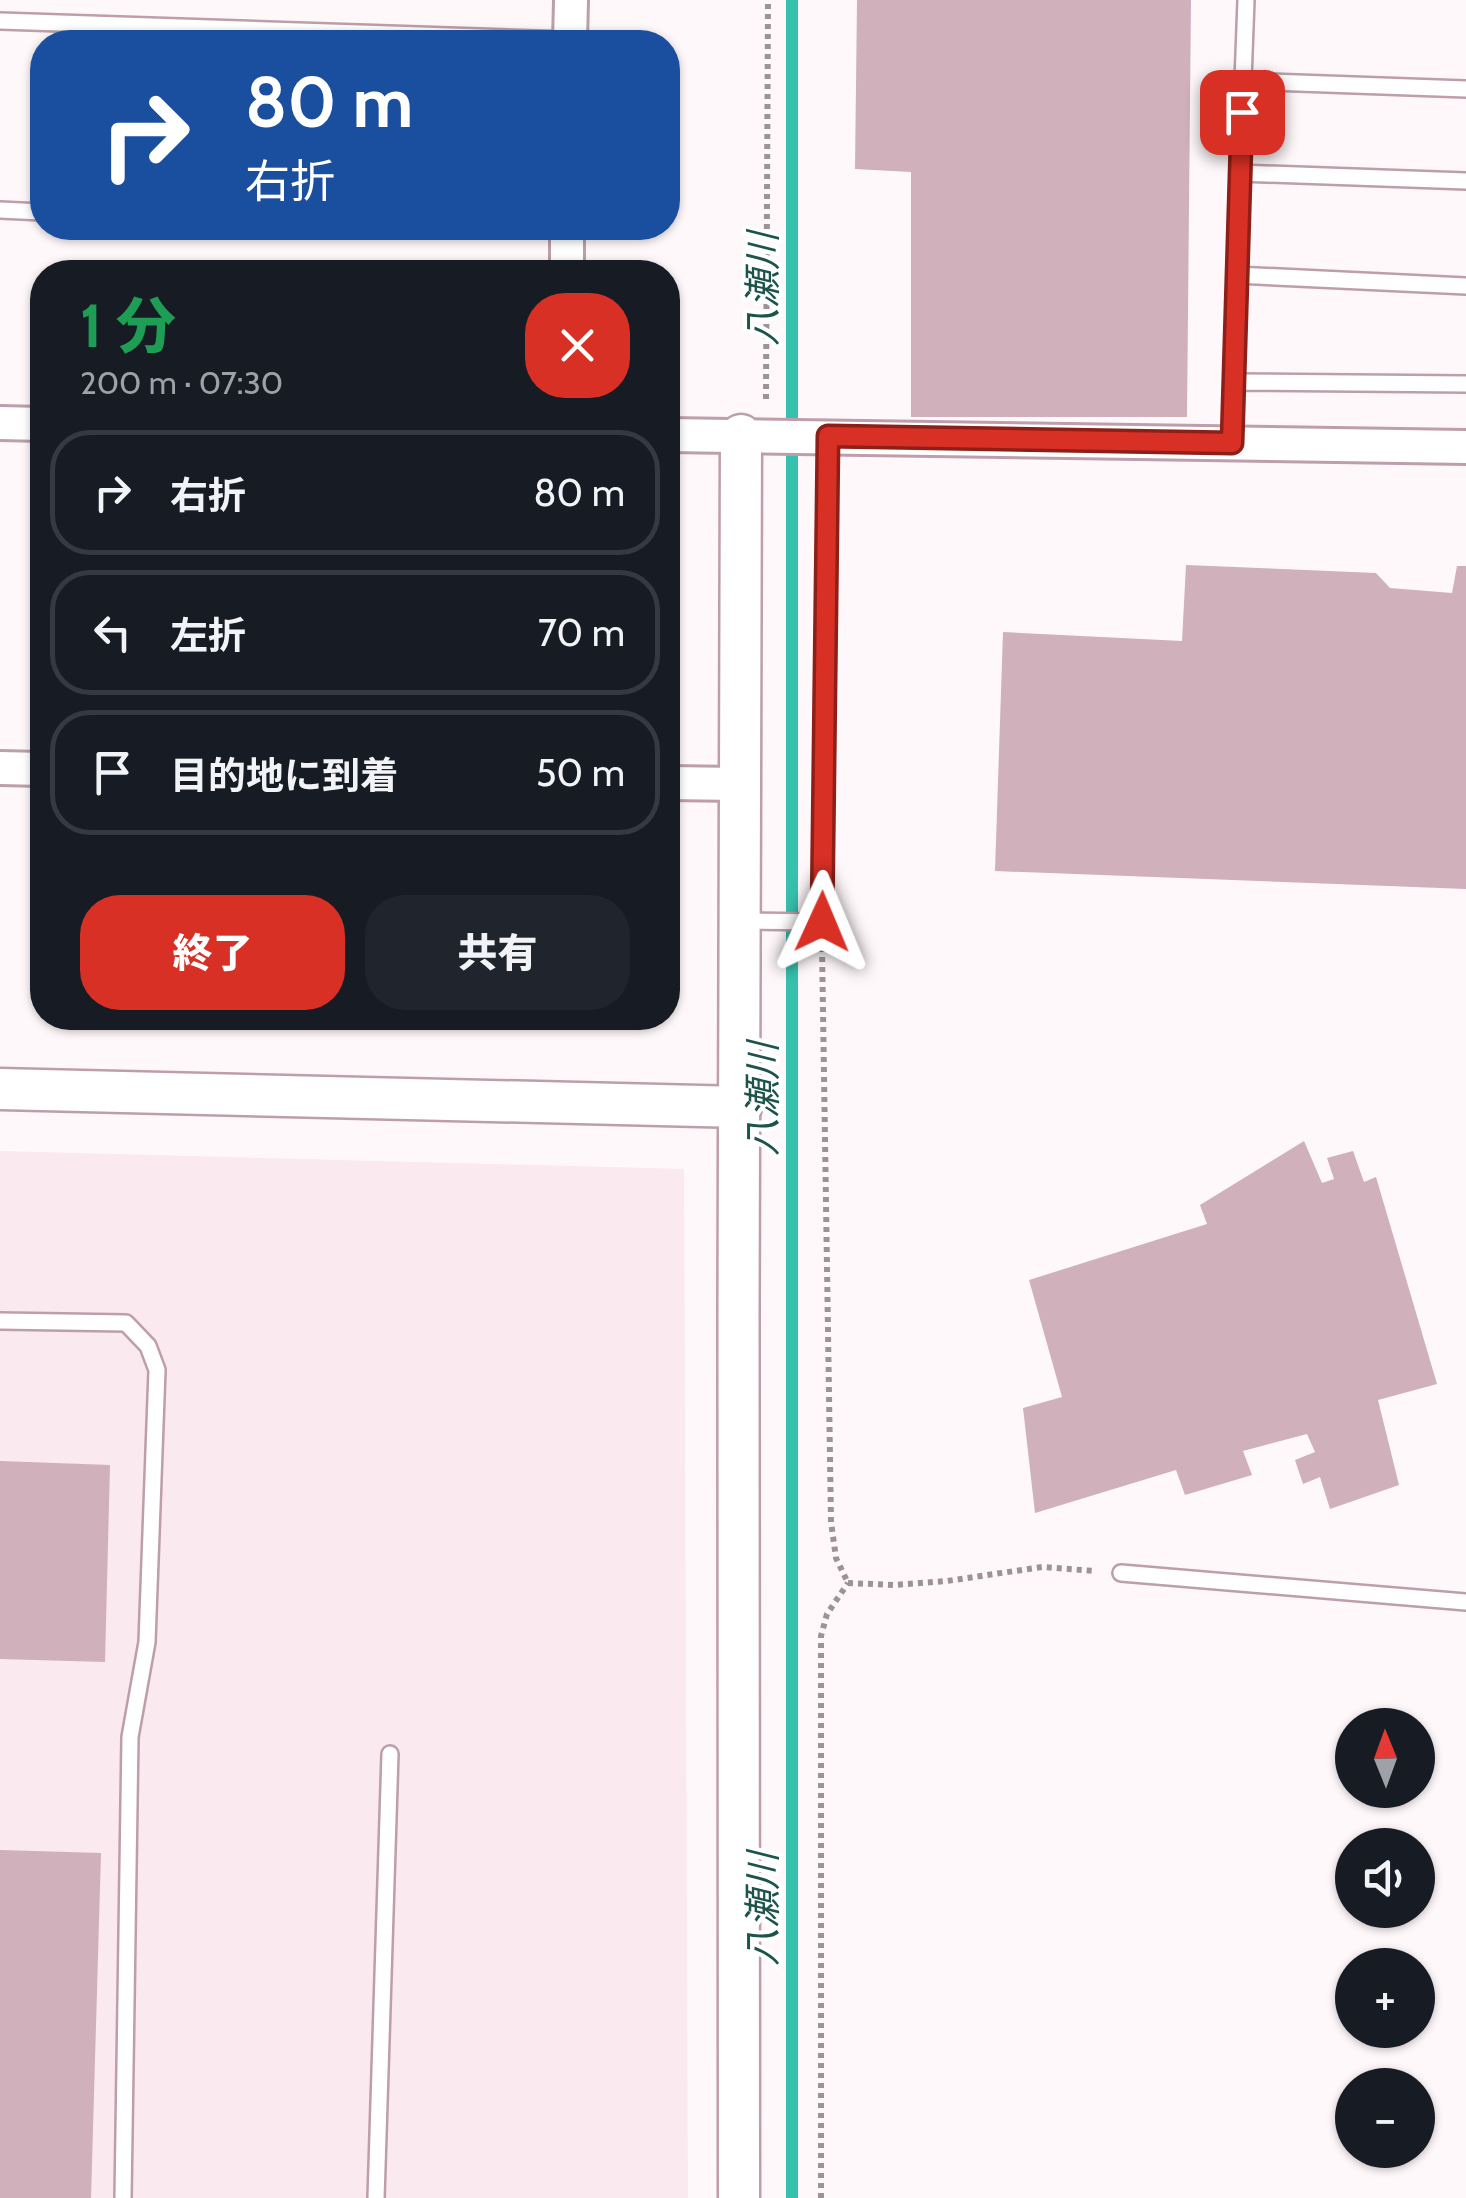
<!DOCTYPE html>
<html lang="ja">
<meta charset="utf-8">
<style>
:root{--surface:#171b24;--page:#20242c;--text:#f1f3f6;--muted:#9ea1a6;--line:#363941;--accent:#d93025}
body{margin:0;font-family:Cabin,"Noto Sans JP",sans-serif;background:var(--page);color:var(--text);height:100vh;display:flex;flex-direction:column;font-size:38px;white-space:nowrap}
*{box-sizing:border-box;margin:0}
p{font-size:32px;color:var(--muted)}
.icon{flex:none;width:55px;height:55px;fill:none;stroke:currentColor;stroke-width:2;stroke-linecap:round;stroke-linejoin:round}
.map{position:relative;flex:1;overflow:hidden}
.sheet{position:absolute;left:30px;top:260px;width:650px;height:770px;display:flex;flex-direction:column;background:var(--surface);border-radius:40px;box-shadow:0 2px 8px #0004}
.sheet>*{flex:none}
.banner{position:absolute;left:30px;top:30px;width:650px;height:210px;border-radius:40px;box-shadow:0 2px 8px #0004;background:#1a4fa0;color:#fff;overflow:hidden}
.needle{width:65px;rotate:359deg}
.controls{position:absolute;left:1335px;top:1708px;display:grid;gap:20px}
.controls a{display:grid;place-items:center;width:100px;height:100px;border-radius:50%;background:var(--surface);box-shadow:0 2px 8px #0004;font-size:50px}
.pin{position:absolute;display:grid;place-items:center;width:85px;height:85px;color:#fff;margin:-42px;border-radius:20px;box-shadow:0 5px 15px #0006}
.me{position:absolute;width:110px;margin:-55px;rotate:1deg;stroke-linejoin:round;filter:drop-shadow(0 0 8px #0008)}
.turn{display:flex;align-items:center;gap:35px;height:210px;padding:0 50px;font-size:45px}
.turn .icon{width:130px;height:130px;stroke-width:2.5}
.turn b{display:block;font-size:70px;line-height:85px}
.round{display:grid;place-items:center;flex:none;width:105px;height:105px;border-radius:40px;background:var(--page)}
.overview{display:flex;align-items:center;justify-content:space-between;height:170px;padding:0 50px}
h1{font-size:60px;font-weight:800;line-height:75px;color:#1e9e55}
.action{display:flex;gap:20px;margin-top:auto;padding:20px 50px}
.action a{flex:1;height:115px;border-radius:40px;background:var(--accent);color:#fff;font-size:40px;font-weight:800;line-height:115px;text-align:center}
.action a+a{background:var(--page);color:var(--text)}
ul{padding:0;list-style:none}
li{display:flex;align-items:center;gap:30px;height:125px;margin:0 20px 15px;padding:0 30px;border:5px solid var(--line);border-radius:40px}
li div{flex:1}
li b{display:block;font-size:38px}
li em{font-style:normal}
.map>svg:first-child{display:block}
</style>
<div class="map">
<svg width="1466" height="2198" viewBox="0 0 1466 2198">
<rect width="100%" height="100%" fill="#fff8fb"/>
<!-- built -->
<path fill="#fae9ef" d="M0 1151 684 1169 688 2198H0Z"/>
<g fill="none" stroke-linecap="round" stroke-linejoin="round">
<!-- stream -->
<path stroke="#36c0ad" stroke-width="12" d="M792 0V2198"/>
</g>
<!-- building -->
<g fill="#cfb0bb">
<path d="M857 0H1191L1187 417H911V172L855 169Z"/>
<path d="M1186 565 1376 573 1390 588 1452 593 1457 566H1466V889L995 871 1003 632 1182 641Z"/>
<path d="M1304 1141 1322 1183 1334 1179 1327 1158 1353 1151 1364 1182 1376 1177 1437 1384 1378 1400 1399 1485 1330 1509 1320 1477 1303 1484 1295 1460 1315 1452 1307 1434 1243 1451 1252 1475 1185 1495 1176 1470 1035 1513 1023 1408 1062 1397 1029 1280 1207 1224 1200 1205Z"/>
<path d="M0 1461 110 1465 105 1662 0 1659Z"/>
<path d="M0 1850 101 1853 91 2198H0Z"/>
</g>
<g fill="none" stroke-linecap="round" stroke-linejoin="round">
<defs>
<g id="service">
<path d="M0 21 570 40"/>
<path d="M1243 81 1246 0"/>
<path d="M1240 173 1243 81 1466 89"/>
<path d="M0 210 42 212"/>
<path d="M506 228 567 230"/>
<path d="M1236 275 1240 173 1466 181"/>
<path d="M1233 382 1236 275 1466 286"/>
<path d="M1232 443 1233 382 1466 384"/>
<path d="M741 921 821 922 828 437"/>
<path d="M0 1321 126 1323 148 1346 157 1370 147 1642 130 1737 123 2198"/>
<path d="M1121 1573 1466 1602"/>
<path d="M376 2198 390 1754"/>
</g>
<g id="minor">
<path d="M570 42 571 0"/>
<path d="M567 272V228"/>
<path d="M0 423 42 424"/>
<path d="M668 435 1466 447"/>
<path d="M0 768 42 769"/>
<path d="M668 783 738 784"/>
</g>
<g id="tertiary">
<path d="M0 1089 741 1107"/>
<path d="M739 2198C740 1610 736 1023 741 435"/>
</g>
</defs>
<!-- service casing -->
<use href="#service" stroke="#bd9ea9" stroke-width="20"/>
<!-- minor casing -->
<use href="#minor" stroke="#bd9ea9" stroke-width="38"/>
<!-- tertiary casing -->
<use href="#tertiary" stroke="#bd9ea9" stroke-width="45"/>
<!-- path -->
<g stroke="#9d9296" stroke-width="6" stroke-dasharray="5 5" stroke-linecap="butt">
<path d="M766 399 768 0"/>
<path d="M822 947 831 1522 836 1558 848 1583"/>
<path d="M848 1583 894 1585 947 1581 1042 1567 1095 1571"/>
<path d="M821 2198V1636L827 1614 848 1583"/>
</g>
<!-- service -->
<use href="#service" stroke="#fff" stroke-width="15"/>
<!-- minor -->
<use href="#minor" stroke="#fff" stroke-width="32"/>
<!-- tertiary -->
<use href="#tertiary" stroke="#fff" stroke-width="40"/>
</g>
<g fill="none" stroke-linecap="round" stroke-linejoin="round">
<defs>
<path id="route" d="M822 922 828 436 1232 443 1242 112"/>
</defs>
<!-- route casing -->
<use href="#route" stroke="#8d1f18" stroke-width="25"/>
<!-- route -->
<use href="#route" stroke="#d93025" stroke-width="18"/>
</g>
<g text-anchor="middle" dominant-baseline="central" stroke-width="8" stroke-linejoin="round" paint-order="stroke">
<!-- water labels -->
<g font-size="38" font-style="italic" fill="#1c534b" stroke="#fff">
<text transform="translate(762 289) rotate(-90)">八瀬川</text>
<text transform="translate(762 1099) rotate(-90)">八瀬川</text>
<text transform="translate(762 1909) rotate(-90)">八瀬川</text>
</g>
</g>
</svg>
<div class="controls">
<a><svg class="needle" viewBox="-14 -14 28 28"><path d="M0-13l5 13h-10z" fill="#e53935"/><path d="M0 13l5-13h-10z" fill="#9ea1a6"/></svg></a>
<a><svg class="icon" aria-label="sound" viewBox="0 0 24 24"><path d="M4 9h4l5-4v14l-5-4H4zM17 9q2 3 0 6"/></svg></a>
<a>+</a>
<a>−</a>
</div>
<div class="pin" style="left:1242px;top:112px;background:#d93025"><svg class="icon" aria-label="arrive" viewBox="0 0 24 24"><path d="M6 21V4h12l-3 4 3 4H6"/></svg></div>
<svg class="me" style="left:822px;top:922px" viewBox="-20 -20 40 40"><path d="M0-17L14 15 0 8-14 15z" fill="#d93025" stroke="#fff" stroke-width="4"/></svg>
<div class="banner">
<div class="turn"><svg class="icon" aria-label="right" viewBox="0 0 24 24"><path d="M7 20v-9h11M14 6l5 5-5 5"/></svg><div><b>80 m</b>右折</div></div>
</div>
<section class="sheet">
<div class="overview"><div><h1>1 分</h1><p>200 m · 07:30</p></div><a class="round" style="background:#d93025;color:#fff"><svg class="icon" aria-label="close" viewBox="0 0 24 24"><path d="M6 6l12 12M18 6L6 18"/></svg></a></div>
<ul>
<li><svg class="icon" aria-label="right" viewBox="0 0 24 24"><path d="M7 20v-9h11M14 6l5 5-5 5"/></svg><div><b>右折</b></div><em>80 m</em></li>
<li><svg class="icon" aria-label="left" viewBox="0 0 24 24"><path d="M17 20v-9H6M10 6l-5 5 5 5"/></svg><div><b>左折</b></div><em>70 m</em></li>
<li><svg class="icon" aria-label="arrive" viewBox="0 0 24 24"><path d="M6 21V4h12l-3 4 3 4H6"/></svg><div><b>目的地に到着</b></div><em>50 m</em></li>
</ul>
<div class="action"><a>終了</a><a>共有</a></div>
</section>
</div>
